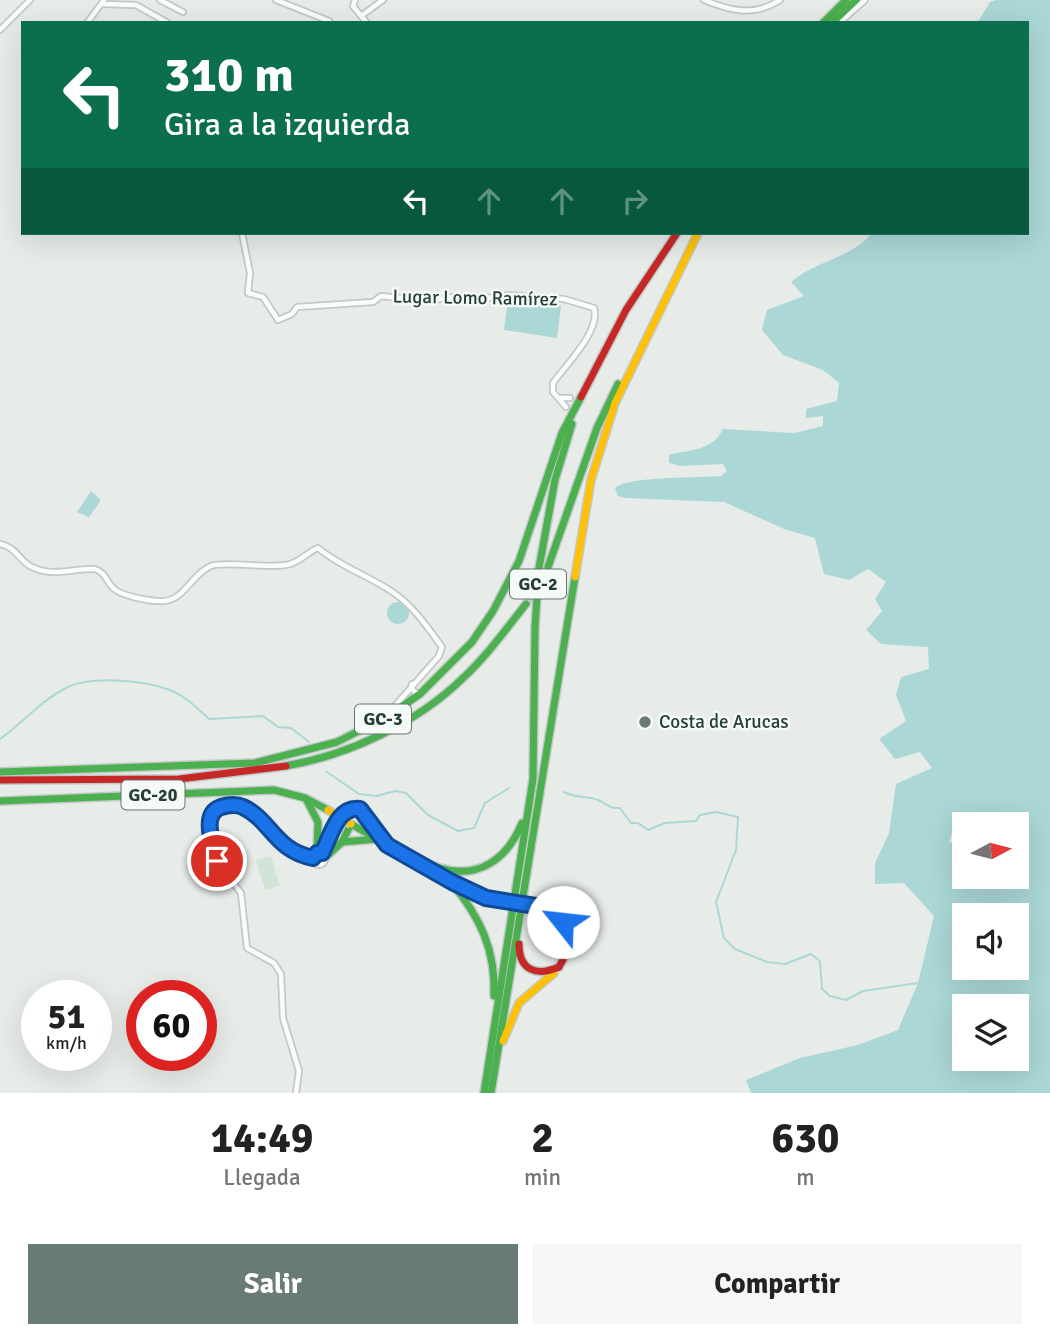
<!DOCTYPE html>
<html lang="es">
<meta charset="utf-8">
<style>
:root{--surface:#fff;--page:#f6f6f6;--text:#222;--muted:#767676;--accent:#697c73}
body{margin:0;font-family:Signika,sans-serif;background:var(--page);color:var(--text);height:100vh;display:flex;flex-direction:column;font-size:26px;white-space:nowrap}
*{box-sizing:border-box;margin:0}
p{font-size:23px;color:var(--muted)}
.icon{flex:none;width:38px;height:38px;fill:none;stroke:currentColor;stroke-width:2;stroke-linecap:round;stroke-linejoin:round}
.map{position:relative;height:1093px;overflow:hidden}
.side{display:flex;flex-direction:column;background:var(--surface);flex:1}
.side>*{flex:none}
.top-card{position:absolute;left:21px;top:21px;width:1008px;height:214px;border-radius:0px;box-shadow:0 7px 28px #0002;background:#0b6e4f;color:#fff;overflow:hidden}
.needle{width:46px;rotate:83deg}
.fabs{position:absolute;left:952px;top:812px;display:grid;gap:14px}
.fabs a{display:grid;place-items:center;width:77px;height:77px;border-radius:0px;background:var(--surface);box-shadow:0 7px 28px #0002;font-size:35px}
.speed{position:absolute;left:21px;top:980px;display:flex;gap:14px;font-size:35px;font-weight:700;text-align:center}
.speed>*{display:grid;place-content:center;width:91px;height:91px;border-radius:50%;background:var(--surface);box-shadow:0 7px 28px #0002;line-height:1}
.speed small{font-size:18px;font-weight:400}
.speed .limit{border:10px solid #d22;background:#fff;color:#111}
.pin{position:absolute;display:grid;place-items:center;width:60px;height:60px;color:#fff;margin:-30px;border:4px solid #fff;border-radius:50%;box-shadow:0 2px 7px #0007}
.me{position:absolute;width:77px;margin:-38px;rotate:299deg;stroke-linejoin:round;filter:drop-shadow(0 0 5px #0008)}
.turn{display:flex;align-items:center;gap:24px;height:147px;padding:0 28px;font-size:32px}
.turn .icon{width:91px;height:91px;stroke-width:2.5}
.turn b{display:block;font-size:49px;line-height:60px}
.lanes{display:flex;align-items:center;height:66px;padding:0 28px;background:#0003;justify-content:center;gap:35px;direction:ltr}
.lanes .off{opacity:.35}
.eta{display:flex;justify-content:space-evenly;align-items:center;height:119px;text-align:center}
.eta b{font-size:42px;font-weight:800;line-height:49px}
.button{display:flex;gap:14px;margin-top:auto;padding:14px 28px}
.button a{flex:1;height:80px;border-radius:0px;background:var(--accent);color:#fff;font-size:28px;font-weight:800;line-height:80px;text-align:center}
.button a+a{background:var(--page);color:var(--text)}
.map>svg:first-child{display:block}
</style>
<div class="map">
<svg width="1050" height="1093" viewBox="0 0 1050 1093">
<rect width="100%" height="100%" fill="#e7ece9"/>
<!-- green -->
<path fill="#d2e4d5" d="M271 856 280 886 265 890 256 860Z"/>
<!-- water -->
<g fill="#abd7d7" fill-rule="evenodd">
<path d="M996 0H1050V1093H751L746 1080 800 1058 858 1045 898 1030 918 983 934 916 904 883 875 884V863L889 833 896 784 932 768 920 752 895 759 879 739 906 721 896 695 901 677 929 669 928 647 881 644 866 630 882 611 875 599 886 582 868 569 849 580 824 574 815 538 784 529 724 502 626 498 618 496 615 488C628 476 699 478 721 476L727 471 723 464 680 466 669 463V455C689 449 712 452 723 429L794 433 823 426V416L806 418V409L837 401 839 383 823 370 783 355 762 330 767 310 804 296 791 282C815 261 852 258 872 233H1027V23H977L990 2ZM967 822 1017 824V877H964V840L949 843 952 832 962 830ZM964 915H1017V968H964ZM964 1006H1017V1059H964Z"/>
<path d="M508 299 561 306 557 338 504 330Z"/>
<path d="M91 491 101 500 89 517 77 512Z"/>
<circle cx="398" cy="613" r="11"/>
</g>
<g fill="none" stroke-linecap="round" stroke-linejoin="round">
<!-- stream -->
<g stroke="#abd7d7" stroke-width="2">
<path d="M0 739C23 723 39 702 64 689 89 675 143 680 170 690 185 696 197 708 209 719L263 716 278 727 291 728 309 742"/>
<path d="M327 772 359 794 377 796 395 791 406 793 428 815 458 831 474 828 485 803 509 788"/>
<path d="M564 792C575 798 587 796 598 800 607 804 610 809 620 808L631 823H638L648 830 665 823 696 821 700 815 716 812 738 817 736 850 716 902 724 938 735 949 767 962 785 964 811 954 820 961 822 989 830 996 846 1000 863 991 918 983"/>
</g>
<!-- highway-tunnel -->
<path stroke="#c0c9c5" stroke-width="8" stroke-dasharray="8 4" stroke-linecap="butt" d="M526 604 548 567"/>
<defs>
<g id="street">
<path d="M160 0 183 12"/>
<path d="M276 0 329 21"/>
<path d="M355 0 353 6 367 23"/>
<path d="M704 0C731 11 754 17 780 0"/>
<path d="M103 4 136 5 168 23"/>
<path d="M361 16 383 0"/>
<path d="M87 23 104 0"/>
<path d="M839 23 865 0"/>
<path d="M0 30 30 0"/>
<path d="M242 233 250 273 248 293 263 297 278 320 292 314 297 307 373 302 381 296 428 301 460 296 496 298 507 295 564 299 594 308C601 331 565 366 553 383V392L566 407"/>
<path d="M559 398H570"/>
<path d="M0 544C16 547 17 558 30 566 51 578 73 568 95 569 106 573 106 581 113 588 121 596 149 601 159 601 183 604 191 574 211 566 224 561 267 568 286 565 300 563 307 552 318 548 342 568 370 576 394 593 414 607 428 628 442 647L439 656 394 707"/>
<path d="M412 684 411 688 415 692"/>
<circle cx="319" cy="859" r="6"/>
<path d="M296 1093 299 1071 283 1018 281 974 274 963 247 948 241 893 217 861 209 820 212 813 224 806 243 807 285 847 313 858"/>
</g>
<g id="fast">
<path d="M823 23 846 0"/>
<path d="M832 23 856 0"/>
<path d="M548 567 597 428 618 384"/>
<path d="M286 766C349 755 417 723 463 678 487 656 506 629 526 604"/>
<path d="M0 772 255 763 337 742 388 716 420 694 472 642 493 611 519 561 562 433 581 397"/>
<path d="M306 799 318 822 317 853"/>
<path d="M0 801 274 790 305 798 328 810"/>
<path d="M342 842 377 839"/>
<path d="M322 853 343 812 353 808 365 813 387 844"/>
<path d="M326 857 342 842 351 824 468 891 509 902"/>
<path d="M409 857C420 859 429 865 440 868 479 880 508 858 522 823"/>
<path d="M451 882C480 917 496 950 494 996"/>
<path d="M484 1093 533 779 535 627 539 568 555 480 572 424"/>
<path d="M491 1093 575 577"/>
</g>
<g id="slow">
<path d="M575 577 591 480 615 403 698 233"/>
<path d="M503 1041 519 1003 554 973"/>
</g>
<g id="jam">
<path d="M581 397 626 310 677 233"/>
<path d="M0 780 179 779 286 766"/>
<path d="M528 905C564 914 580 932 559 967"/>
<path d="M519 944C519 970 536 977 559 967"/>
</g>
</defs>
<!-- street casing -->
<use href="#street" stroke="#c4c9c6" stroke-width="8"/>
<!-- fast casing -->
<use href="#fast" stroke="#c2cac7" stroke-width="10"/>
<!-- slow casing -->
<use href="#slow" stroke="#c2cac7" stroke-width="10"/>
<!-- jam casing -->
<use href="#jam" stroke="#c2cac7" stroke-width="10"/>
<!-- street -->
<use href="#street" stroke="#fbfcfc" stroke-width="4.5"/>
<!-- fast -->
<use href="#fast" stroke="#4caf50" stroke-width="7"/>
<!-- slow -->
<use href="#slow" stroke="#ffc107" stroke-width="7"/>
<!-- jam -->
<use href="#jam" stroke="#c62828" stroke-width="7"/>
<defs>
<path id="fast-bridge" d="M509 902 528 905"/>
<path id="slow-bridge" d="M328 810 351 824"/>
</defs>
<!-- fast-bridge casing -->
<use href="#fast-bridge" stroke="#c2cac7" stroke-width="10" stroke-linecap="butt"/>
<!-- slow-bridge casing -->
<use href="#slow-bridge" stroke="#c2cac7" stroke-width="10" stroke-linecap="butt"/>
<!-- fast-bridge -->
<use href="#fast-bridge" stroke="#4caf50" stroke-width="7"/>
<!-- slow-bridge -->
<use href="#slow-bridge" stroke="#ffc107" stroke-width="7"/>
</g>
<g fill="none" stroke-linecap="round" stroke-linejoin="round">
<defs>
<path id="route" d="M217 861C214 846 200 814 221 807 228 805 236 804 243 807 271 820 274 850 313 858L317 853H322C331 836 337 806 360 809L387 845 452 882 486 898 542 907 563 922"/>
</defs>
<!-- route casing -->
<use href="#route" stroke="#114b97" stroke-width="18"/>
<!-- route -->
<use href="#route" stroke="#1a73e8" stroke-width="12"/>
</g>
<!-- markers -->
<circle fill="#697c73" stroke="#f6faf7" stroke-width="2.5" cx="645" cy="722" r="7"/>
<g text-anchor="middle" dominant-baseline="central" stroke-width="5" stroke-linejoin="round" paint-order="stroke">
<!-- shield labels -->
<g fill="#f6faf7" stroke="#64776e" stroke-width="2">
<rect x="510" y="569.5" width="56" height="29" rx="5"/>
<rect x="355" y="704.5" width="56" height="29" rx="5"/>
<rect x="121.5" y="780.5" width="63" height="29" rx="5"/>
</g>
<g font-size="18" font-weight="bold" fill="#253f34">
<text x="538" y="584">GC-2</text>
<text x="383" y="719">GC-3</text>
<text x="153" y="795">GC-20</text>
</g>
<!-- street labels -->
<g font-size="19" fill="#253f34" stroke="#f6faf7">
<text transform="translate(475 298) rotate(1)">Lugar Lomo Ramírez</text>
</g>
<!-- poi labels -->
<g font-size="19" fill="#253f34" stroke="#f6faf7" text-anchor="start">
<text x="659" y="722">Costa de Arucas</text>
</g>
</g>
</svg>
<div class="fabs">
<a><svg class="needle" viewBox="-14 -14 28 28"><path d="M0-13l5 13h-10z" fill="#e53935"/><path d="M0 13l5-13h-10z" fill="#767676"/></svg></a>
<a><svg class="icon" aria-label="sound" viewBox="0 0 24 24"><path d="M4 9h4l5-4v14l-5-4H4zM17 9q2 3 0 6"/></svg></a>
<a><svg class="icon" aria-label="layers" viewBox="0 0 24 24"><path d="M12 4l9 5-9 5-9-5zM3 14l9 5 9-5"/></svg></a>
</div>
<div class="speed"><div>51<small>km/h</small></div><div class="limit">60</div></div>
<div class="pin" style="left:217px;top:861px;background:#d93025"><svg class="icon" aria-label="arrive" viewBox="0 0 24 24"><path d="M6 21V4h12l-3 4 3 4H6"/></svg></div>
<svg class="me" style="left:563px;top:922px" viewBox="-20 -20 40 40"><circle r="19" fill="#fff"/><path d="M0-13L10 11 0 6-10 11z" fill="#1a73e8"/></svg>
<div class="top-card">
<div class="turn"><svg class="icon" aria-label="left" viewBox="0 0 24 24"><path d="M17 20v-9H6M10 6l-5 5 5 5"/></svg><div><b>310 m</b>Gira a la izquierda</div></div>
<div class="lanes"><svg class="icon" aria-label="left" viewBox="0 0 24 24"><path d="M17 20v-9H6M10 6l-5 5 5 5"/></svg><svg class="icon off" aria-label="ahead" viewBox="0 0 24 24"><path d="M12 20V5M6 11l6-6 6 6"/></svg><svg class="icon off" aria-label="ahead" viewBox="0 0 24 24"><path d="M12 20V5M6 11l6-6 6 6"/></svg><svg class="icon off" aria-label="right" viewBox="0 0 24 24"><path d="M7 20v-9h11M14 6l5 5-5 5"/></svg></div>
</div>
</div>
<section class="side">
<div class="eta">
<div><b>14:49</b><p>Llegada</p></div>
<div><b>2</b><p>min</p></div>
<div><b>630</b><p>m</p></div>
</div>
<div class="button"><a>Salir</a><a>Compartir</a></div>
</section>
